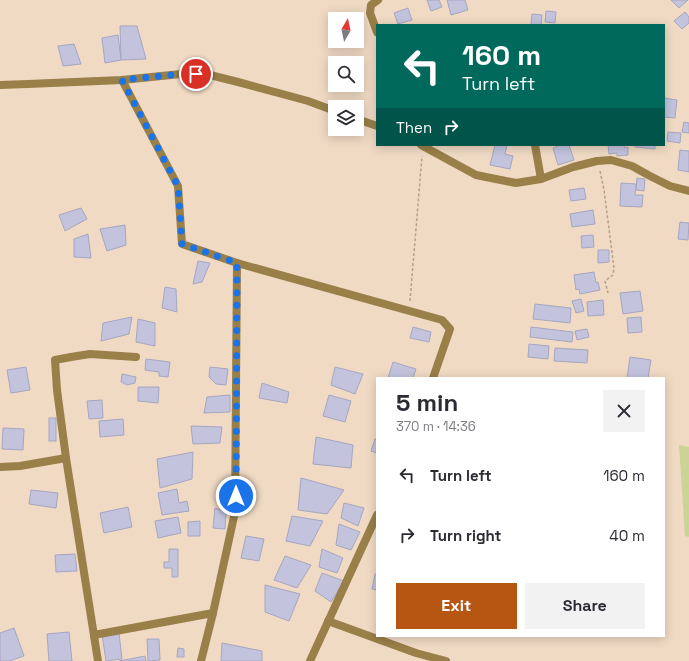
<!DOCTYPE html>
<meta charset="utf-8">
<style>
:root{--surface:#fff;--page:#f2f2f3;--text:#2b2b33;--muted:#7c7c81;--accent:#b75612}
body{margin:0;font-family:"Space Grotesk",sans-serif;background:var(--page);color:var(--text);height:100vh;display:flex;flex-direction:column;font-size:15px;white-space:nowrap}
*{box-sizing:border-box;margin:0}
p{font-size:13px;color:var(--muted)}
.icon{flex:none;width:22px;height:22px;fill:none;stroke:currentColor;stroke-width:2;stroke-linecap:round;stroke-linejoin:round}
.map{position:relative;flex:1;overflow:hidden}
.sheet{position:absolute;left:376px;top:377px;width:289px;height:260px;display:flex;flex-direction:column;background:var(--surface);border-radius:0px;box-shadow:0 2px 10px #0003}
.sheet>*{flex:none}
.banner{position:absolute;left:376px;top:24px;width:289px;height:122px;border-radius:0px;box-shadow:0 2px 10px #0003;background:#00695c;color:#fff;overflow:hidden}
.needle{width:26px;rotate:9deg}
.controls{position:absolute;left:328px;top:12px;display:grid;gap:8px}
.controls a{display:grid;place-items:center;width:36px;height:36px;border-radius:0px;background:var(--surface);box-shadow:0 2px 10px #0003;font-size:20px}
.pin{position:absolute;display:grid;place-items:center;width:34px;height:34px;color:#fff;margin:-17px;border:2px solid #fff;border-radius:50%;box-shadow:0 1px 4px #0007}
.me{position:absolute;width:44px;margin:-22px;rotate:0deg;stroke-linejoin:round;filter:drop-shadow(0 0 3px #0008)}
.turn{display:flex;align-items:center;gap:14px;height:84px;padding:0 20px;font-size:18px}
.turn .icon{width:52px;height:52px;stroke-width:2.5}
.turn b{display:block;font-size:28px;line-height:34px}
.then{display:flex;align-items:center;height:38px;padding:0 20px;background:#0003;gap:8px;font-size:15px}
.round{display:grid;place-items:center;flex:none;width:42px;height:42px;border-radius:0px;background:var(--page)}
.overview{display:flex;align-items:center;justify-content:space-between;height:68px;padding:0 20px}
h1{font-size:24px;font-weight:800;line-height:30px}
.action{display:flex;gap:8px;margin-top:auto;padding:8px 20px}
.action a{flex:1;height:46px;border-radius:0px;background:var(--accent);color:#fff;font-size:16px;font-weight:800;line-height:46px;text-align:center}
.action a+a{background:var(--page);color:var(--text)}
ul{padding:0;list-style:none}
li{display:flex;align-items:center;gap:12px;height:60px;padding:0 20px}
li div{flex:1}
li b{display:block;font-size:15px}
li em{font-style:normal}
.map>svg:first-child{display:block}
</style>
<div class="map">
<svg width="689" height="661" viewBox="0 0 689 661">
<rect width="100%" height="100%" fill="#f0dac4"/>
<!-- green -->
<path fill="#cbd496" d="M679 445 689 447V537L685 536Z"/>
<!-- building -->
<g fill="#c3c3de" stroke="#a6a6c1">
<path d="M427 0H439L442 7 431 11Z"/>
<path d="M447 0H465L468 10 451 15Z"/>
<path d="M671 0H688L679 8Z"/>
<path d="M408 8 412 20 398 24 394 13Z"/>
<path d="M546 11 556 12 555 23 545 22Z"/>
<path d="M685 12 689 17V23L682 29 674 21Z"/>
<path d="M532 14 542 15 541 25H531Z"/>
<path d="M120 26H137L146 59 121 60Z"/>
<path d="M118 35 121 60 105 63 102 38Z"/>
<path d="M74 44 81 64 63 66 58 46Z"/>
<path d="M664 98 677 100 675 118 664 117Z"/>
<path d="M684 122 689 123V133L682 132Z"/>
<path d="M668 132 681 133 680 143 667 141Z"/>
<path d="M495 145H507L505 154 513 156 510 169 490 165Z"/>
<path d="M560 145H569L574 160 558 165 553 148Z"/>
<path d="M608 145H624L625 148 628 147V155L617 156V153L609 154Z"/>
<path d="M635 145H655V149L635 147Z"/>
<path d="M680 150 689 151V172L678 170Z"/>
<path d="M637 178 645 179 644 191 636 190Z"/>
<path d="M621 183 636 184 635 195H643L642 207 620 206Z"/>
<path d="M584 188 586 199 571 201 569 190Z"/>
<path d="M81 208 87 219 65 231 59 215Z"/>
<path d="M593 210 595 224 572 227 570 214Z"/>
<path d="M680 222 689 223 688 240 678 239Z"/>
<path d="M125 225 126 245 107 251 100 229Z"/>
<path d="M88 234 91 258 74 257V239Z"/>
<path d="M593 235 594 247 582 248 581 236Z"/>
<path d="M598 250H609V262L598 263Z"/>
<path d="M198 261 210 263 202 282 193 284Z"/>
<path d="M594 272 596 283 598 282 600 290 580 294 579 289 576 290 574 275Z"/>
<path d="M165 287 176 289 177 312 162 308Z"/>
<path d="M640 291 643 311 623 314 620 293Z"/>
<path d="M581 299 584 311 576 313 572 301Z"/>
<path d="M603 300 604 315 588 316 587 302Z"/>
<path d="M535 304 571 308 570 323 533 319Z"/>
<path d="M132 317 129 334 101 341 103 323Z"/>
<path d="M641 317 642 332 628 333 627 318Z"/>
<path d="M138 319 155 323V346L136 342Z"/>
<path d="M413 327 431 332 429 342 410 338Z"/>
<path d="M531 327 573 332 572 342 530 337Z"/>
<path d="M587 329 589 337 577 340 575 331Z"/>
<path d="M529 344 549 346 548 359 528 357Z"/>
<path d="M555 348 588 350 587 363 554 361Z"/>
<path d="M630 357 651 360 648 378H627Z"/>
<path d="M146 359 170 362 168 377 159 376V372L145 370Z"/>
<path d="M393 362 416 369 413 378H388Z"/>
<path d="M26 367 30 390 11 393 7 370Z"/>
<path d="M210 367 228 369 226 385 216 384 209 377Z"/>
<path d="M335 367 363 374 355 394 331 385Z"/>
<path d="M122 374 136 377 135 383 127 385 121 382Z"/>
<path d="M262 383 289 392 287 403 259 398Z"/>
<path d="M138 387H159L158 403 138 401Z"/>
<path d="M230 395V412L204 413 207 397Z"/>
<path d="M329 395 351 401 345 422 323 416Z"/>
<path d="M102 400 103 418 89 419 87 401Z"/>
<rect x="49" y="418" width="7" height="23"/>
<path d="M123 419 124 435 100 437 99 421Z"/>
<path d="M191 426 222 427 220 443 193 444Z"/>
<path d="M3 428 24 429 23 450 2 449Z"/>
<path d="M316 437 353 445 351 468 313 464Z"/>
<path d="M375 439H377V453L371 451Z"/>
<path d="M193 452 192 479 160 488 157 459Z"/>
<path d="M301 478 344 490 327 514 298 510Z"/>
<path d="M177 489 179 503 187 501 189 511 162 515 158 493Z"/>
<path d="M31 490 58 493 56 508 29 504Z"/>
<path d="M344 503 364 508 358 526 341 518Z"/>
<path d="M128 507 132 527 104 533 100 513Z"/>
<path d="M215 508 226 512 225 529 213 528Z"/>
<path d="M292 516 323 521 310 546 286 541Z"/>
<path d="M178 517 181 533 158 538 155 521Z"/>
<path d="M200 521V536H188V522Z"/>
<path d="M339 524 360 532 351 550 336 545Z"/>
<path d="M246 536 264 539 259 561 241 558Z"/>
<path d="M169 549H178V577H172V568H164V562H169Z"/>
<path d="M322 549 343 558 337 573 319 567Z"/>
<path d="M75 554 77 571 56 572 55 555Z"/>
<path d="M285 556 311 565 297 588 274 580Z"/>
<path d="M322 573 344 581 331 602 315 591Z"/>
<path d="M375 574H377V590L372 589Z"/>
<path d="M265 585 300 594 289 621 265 612Z"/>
<path d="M14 628 24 656 9 661H0V633Z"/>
<path d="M69 632 72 661H49L47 634Z"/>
<path d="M119 633 122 659 106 661 102 635Z"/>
<path d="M147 639H159L160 660 148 661Z"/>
<path d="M222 643 262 651V661H221Z"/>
<path d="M178 648 184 649V657H177Z"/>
<path d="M145 656 146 661H119Z"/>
</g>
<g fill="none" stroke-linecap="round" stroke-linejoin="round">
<!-- path -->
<g stroke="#b2a190" stroke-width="1.5" stroke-dasharray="3 2" stroke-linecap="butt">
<path d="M600 171 604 190 614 268 613 275 605 281 608 293"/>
<path d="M410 301 422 156"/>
</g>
<!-- street -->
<g stroke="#997f48" stroke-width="8">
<path d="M377 32 370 13 371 5 378 0"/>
<path d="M122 80 178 186 182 244 237 263 442 320 450 329 433 378"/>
<path d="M0 85 28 84 122 80 181 74 210 75 238 82 308 101 335 111"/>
<path d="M357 119 377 126"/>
<path d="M421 145 476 175 516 183 541 179 573 167 597 161 611 160 632 166 650 176 670 186 689 191"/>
<path d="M535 145 541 179"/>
<path d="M66 458 57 390 55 360 71 357 90 354 136 357"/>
<path d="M0 467 20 466 66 458 98 661"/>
<path d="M328 621 416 653 446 661"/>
<path d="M94 635 213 613"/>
<path d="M201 661 213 613 235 512 237 263"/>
<path d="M310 661 377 515"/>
</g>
</g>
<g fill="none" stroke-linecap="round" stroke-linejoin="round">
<!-- route -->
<path stroke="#1a73e8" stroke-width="7" stroke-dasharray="0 12.6" d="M196 74H181L122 80 178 186 182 244 237 263 236 496"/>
</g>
</svg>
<div class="controls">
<a><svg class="needle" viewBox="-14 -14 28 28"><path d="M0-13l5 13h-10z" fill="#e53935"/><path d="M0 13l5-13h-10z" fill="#7c7c81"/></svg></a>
<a><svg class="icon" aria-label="search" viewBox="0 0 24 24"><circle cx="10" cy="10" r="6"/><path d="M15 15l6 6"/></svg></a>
<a><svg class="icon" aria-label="layers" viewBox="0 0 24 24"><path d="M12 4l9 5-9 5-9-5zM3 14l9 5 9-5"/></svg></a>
</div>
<div class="pin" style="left:196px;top:74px;background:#d93025"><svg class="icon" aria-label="arrive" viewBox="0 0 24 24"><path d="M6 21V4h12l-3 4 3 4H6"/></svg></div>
<svg class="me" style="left:236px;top:496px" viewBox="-20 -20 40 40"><circle r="17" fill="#1a73e8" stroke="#fff" stroke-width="3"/><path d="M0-11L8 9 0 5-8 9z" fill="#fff"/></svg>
<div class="banner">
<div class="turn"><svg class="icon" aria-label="left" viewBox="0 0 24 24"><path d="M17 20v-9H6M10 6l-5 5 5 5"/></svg><div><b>160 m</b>Turn left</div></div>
<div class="then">Then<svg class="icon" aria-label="right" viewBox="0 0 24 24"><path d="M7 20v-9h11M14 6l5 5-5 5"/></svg></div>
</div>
<section class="sheet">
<div class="overview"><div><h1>5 min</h1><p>370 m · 14:36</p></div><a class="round"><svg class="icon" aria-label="close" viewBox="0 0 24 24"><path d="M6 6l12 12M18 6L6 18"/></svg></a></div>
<ul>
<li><svg class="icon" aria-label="left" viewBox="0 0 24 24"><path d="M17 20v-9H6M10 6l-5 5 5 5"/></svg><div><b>Turn left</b></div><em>160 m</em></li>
<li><svg class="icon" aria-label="right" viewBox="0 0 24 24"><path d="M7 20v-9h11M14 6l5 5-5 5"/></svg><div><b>Turn right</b></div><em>40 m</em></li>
</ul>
<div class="action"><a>Exit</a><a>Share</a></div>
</section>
</div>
